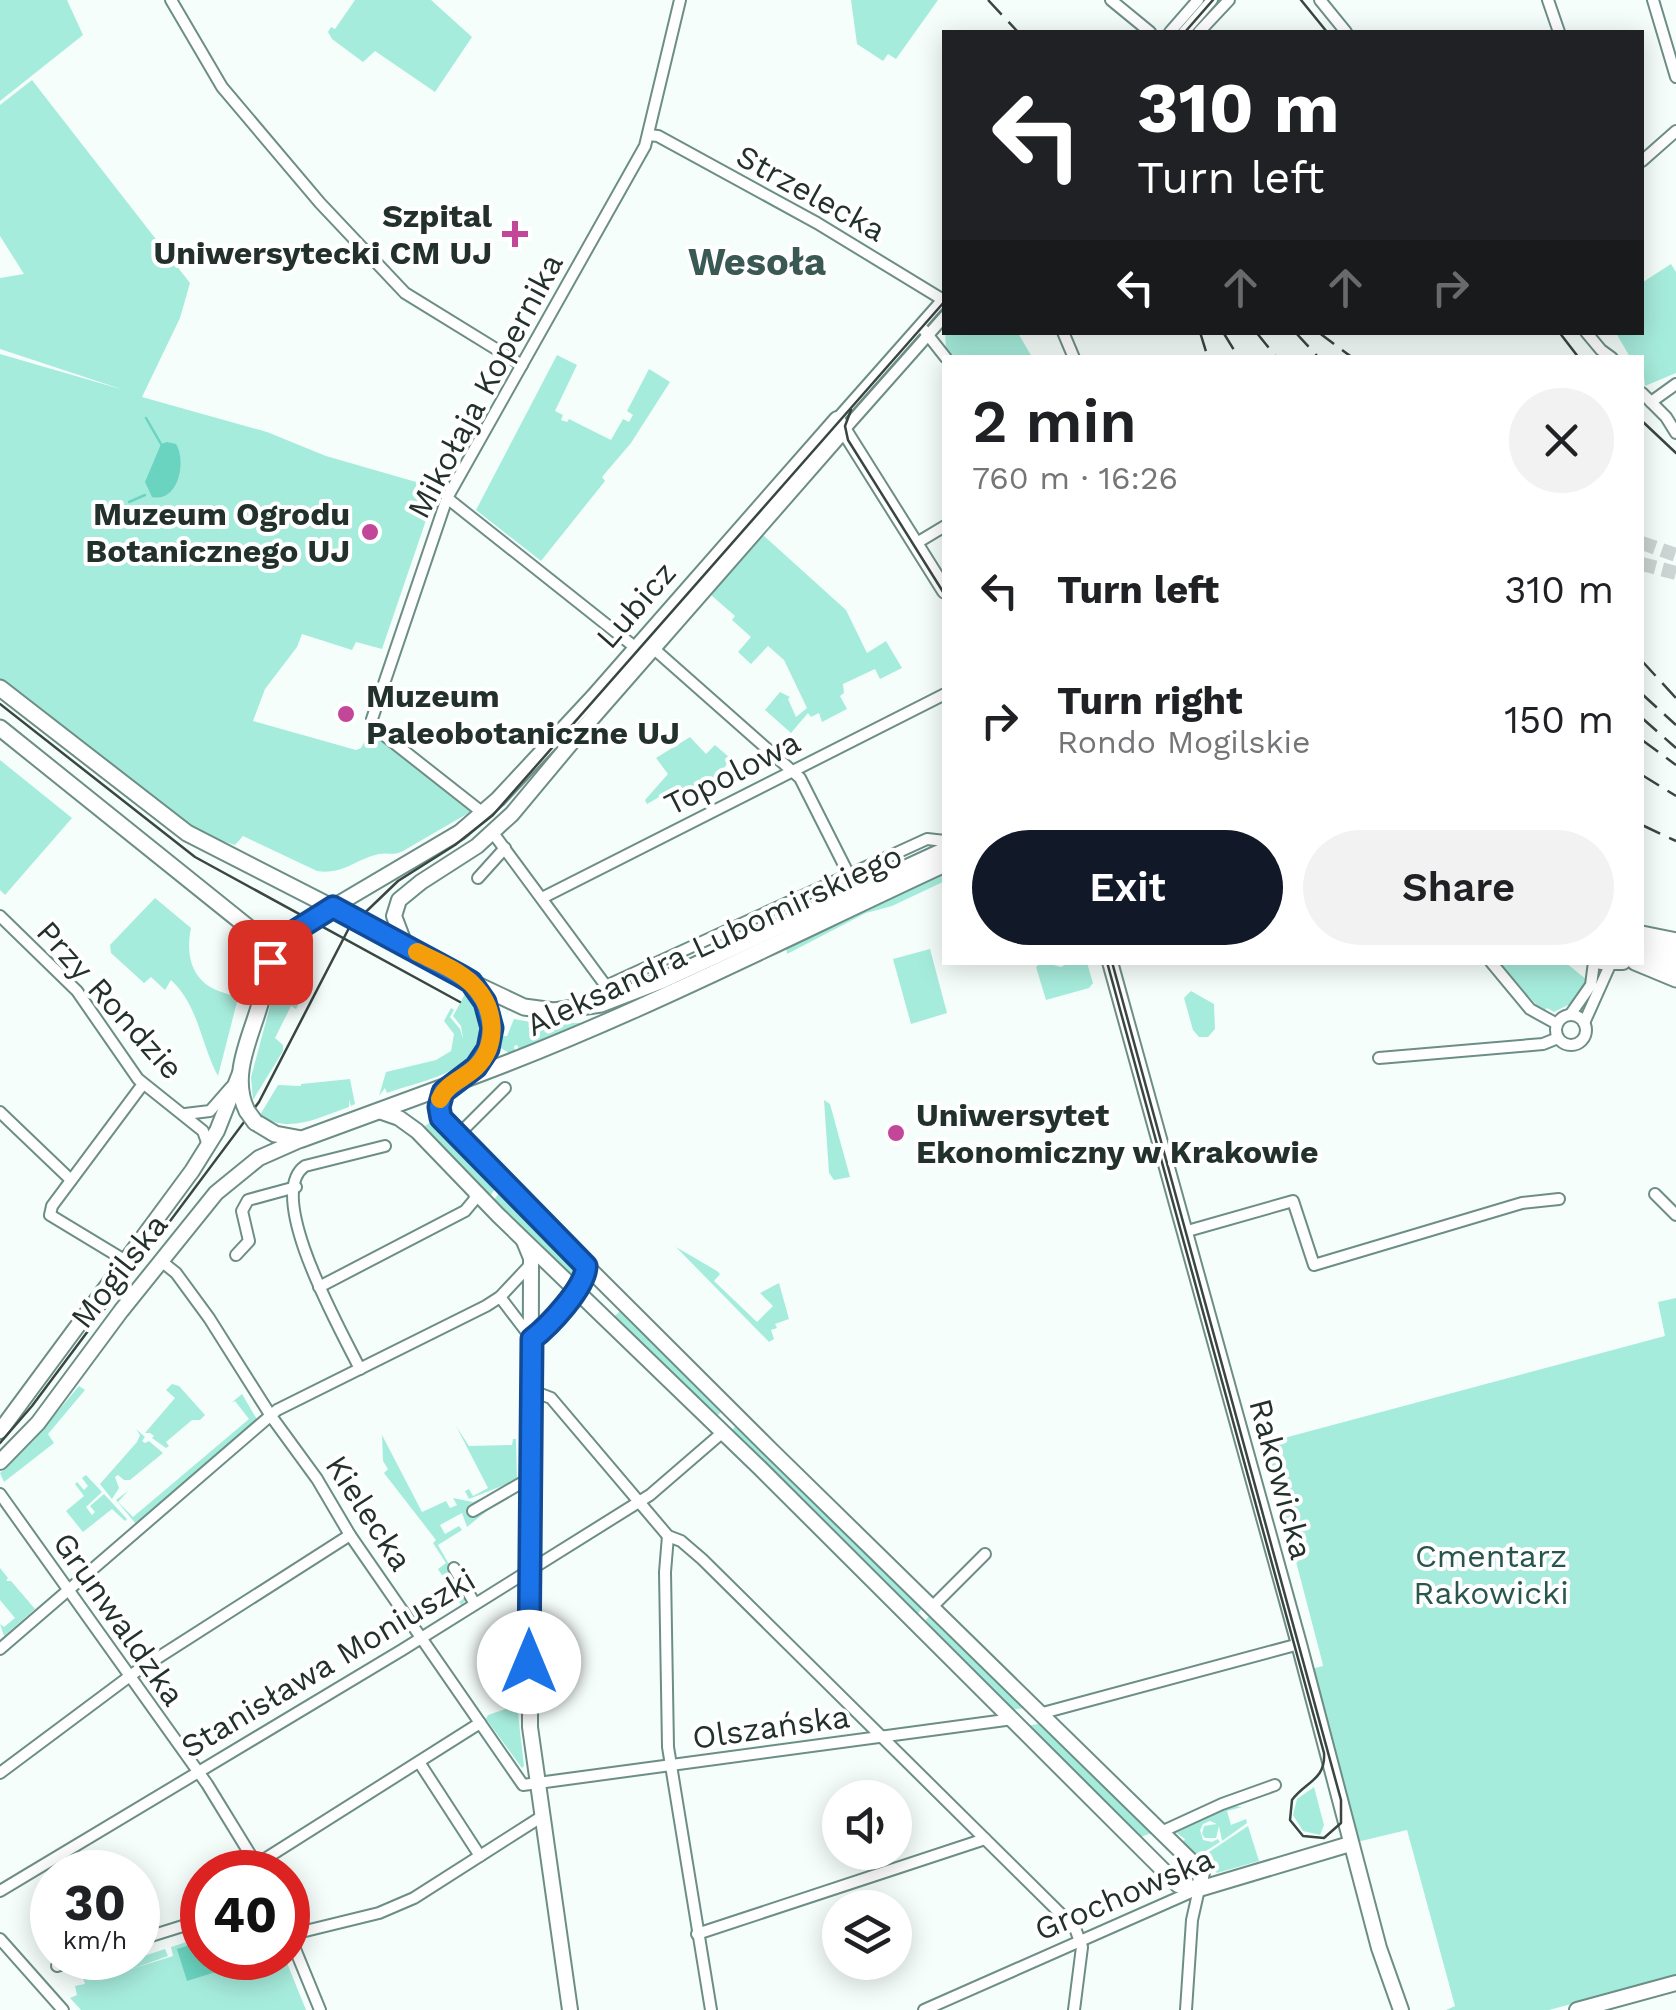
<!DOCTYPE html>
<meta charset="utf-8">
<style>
:root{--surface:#fff;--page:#f2f2f2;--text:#202124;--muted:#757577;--accent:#111827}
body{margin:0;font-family:"Work Sans",sans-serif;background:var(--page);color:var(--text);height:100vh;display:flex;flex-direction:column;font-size:38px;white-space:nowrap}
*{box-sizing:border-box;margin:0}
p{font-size:32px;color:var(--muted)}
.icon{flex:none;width:55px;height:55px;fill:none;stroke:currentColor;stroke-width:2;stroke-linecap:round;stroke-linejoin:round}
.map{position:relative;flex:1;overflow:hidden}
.sheet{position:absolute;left:942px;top:355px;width:702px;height:610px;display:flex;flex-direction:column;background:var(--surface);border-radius:0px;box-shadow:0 5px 25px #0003}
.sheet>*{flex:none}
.guide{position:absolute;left:942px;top:30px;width:702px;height:305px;border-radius:0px;box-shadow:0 5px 25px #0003;background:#202124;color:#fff;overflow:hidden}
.buttons{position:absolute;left:822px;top:1780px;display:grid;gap:20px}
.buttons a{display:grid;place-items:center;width:90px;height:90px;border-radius:50%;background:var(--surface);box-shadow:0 5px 25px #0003;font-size:50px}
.speed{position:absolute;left:30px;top:1850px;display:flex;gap:20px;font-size:50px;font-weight:700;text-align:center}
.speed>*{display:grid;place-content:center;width:130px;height:130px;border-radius:50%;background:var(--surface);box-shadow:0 5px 25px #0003;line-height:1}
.speed small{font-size:25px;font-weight:400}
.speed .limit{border:15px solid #d22;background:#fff;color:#111}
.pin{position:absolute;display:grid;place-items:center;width:85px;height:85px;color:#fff;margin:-42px;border-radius:20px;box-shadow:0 5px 15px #0006}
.me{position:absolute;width:110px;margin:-55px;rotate:0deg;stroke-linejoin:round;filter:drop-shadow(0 0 8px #0008)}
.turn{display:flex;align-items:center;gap:35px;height:210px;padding:0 30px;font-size:45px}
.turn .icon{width:130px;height:130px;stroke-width:2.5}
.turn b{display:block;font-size:70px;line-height:85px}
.lanes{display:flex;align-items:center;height:95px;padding:0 30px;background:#0003;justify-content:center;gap:50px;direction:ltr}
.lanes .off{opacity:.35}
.round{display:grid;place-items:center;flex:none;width:105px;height:105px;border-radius:52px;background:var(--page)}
.headline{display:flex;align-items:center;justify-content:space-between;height:170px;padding:0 30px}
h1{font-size:60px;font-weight:600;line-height:75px}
.cta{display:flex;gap:20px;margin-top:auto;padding:20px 30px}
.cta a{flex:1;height:115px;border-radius:60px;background:var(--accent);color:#fff;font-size:40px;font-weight:600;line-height:115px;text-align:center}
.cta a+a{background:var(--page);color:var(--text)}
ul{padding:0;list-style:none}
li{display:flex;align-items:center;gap:30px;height:130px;padding:0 30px}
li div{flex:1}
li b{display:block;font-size:38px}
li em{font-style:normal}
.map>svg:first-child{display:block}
</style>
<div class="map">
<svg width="1676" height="2010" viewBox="0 0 1676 2010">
<rect width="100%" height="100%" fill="#f6fefc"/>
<!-- green -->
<g fill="#a6ecdc">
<path d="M0 0H67L83 35 0 101Z"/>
<path d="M355 0H431L472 37 435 92 375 51 363 62 332 39 328 32 331 27 335 29Z"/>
<path d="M851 0H938L896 59 888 54 883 61 857 44Z"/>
<path d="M32 80 190 283 180 318 142 397 267 432 326 456 437 488 382 649 356 642 352 650 302 634 297 647 265 689 253 721 356 750 361 748 367 737 377 738 472 811 403 851C394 856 389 852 379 854 356 859 343 875 317 871L243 836 235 845 212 838 173 814 0 679V354L124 390 0 349V278L24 274 0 236V105Z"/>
<path d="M1671 264 1676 272V373L1645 386 1642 358 1630 357 1616 333 1642 332 1643 282Z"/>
<path d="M945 332 1018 333 1032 357H951L946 349Z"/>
<path d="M557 355 577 365 555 411 563 415 561 420 567 422 569 419 611 440 623 419 629 422 633 415 627 411 649 369 670 382 631 443 602 477 605 481 541 561 476 510Z"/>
<path d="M763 535 846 610 867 653 886 641 902 668 880 679 875 669 843 684 844 693 840 696 847 709 822 722 819 713 811 717 808 713 791 733 765 710 780 692 790 697 788 699 796 717 807 708 784 660 768 646 751 664 738 652 751 637 732 620 735 616 711 595Z"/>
<path d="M690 737 706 754 715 745 730 758 721 774 700 786 695 782 698 789 675 800 670 791 647 804 645 800 668 774 656 758Z"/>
<path d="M0 760 72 818 5 895 0 890Z"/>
<path d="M945 871V881L892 906 866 913 787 954 786 945Z"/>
<path d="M155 898 191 928C186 952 190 977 214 989 222 993 230 994 238 998L218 1076C201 1045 199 1006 171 980L165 990 151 977 144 983 111 953 110 945Z"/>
<path d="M930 949 947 1013 911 1024 893 959Z"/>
<path d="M1042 962 1061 967 1069 963H1087L1093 983 1089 988 1046 1000 1036 967Z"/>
<path d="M1498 963H1566L1587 980 1572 1003 1554 1012 1547 1008 1543 1012Z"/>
<path d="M279 973 298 987 302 997 296 1009 291 1006 275 1038 283 1045V1051L253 1100 251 1077Z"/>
<path d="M1191 991 1214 1004 1215 1029 1208 1037H1199L1193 1030 1184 998Z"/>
<path d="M465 994C475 1003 483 1014 483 1028 483 1072 419 1081 387 1093L385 1088 379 1096 386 1072 436 1060 451 1051 454 1034 444 1021 451 1008 454 1010 450 1017 460 1029 463 1039 461 1026 453 1016Z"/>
<path d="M514 1019 536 1023H582L519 1049 517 1045 514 1046 515 1051 509 1053 499 1047 501 1036H507Z"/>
<path d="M350 1079 355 1104 351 1106 349 1100V1107C319 1117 289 1135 260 1115L278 1085 301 1086V1084Z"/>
<path d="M824 1100 830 1104 850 1177 834 1180 829 1173Z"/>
<path d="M434 1120 498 1185 490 1196 422 1128Z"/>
<path d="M502 1189 579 1267 577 1276 570 1277 493 1201Z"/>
<path d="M676 1247 717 1271 720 1274 714 1281 757 1322 773 1306 760 1293 779 1283 789 1319 775 1324 777 1328 771 1330 774 1339 769 1342Z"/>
<path d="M1676 1298V1976L1549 2010H1446L1455 2006 1407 1830 1357 1842 1311 1669 1323 1666 1322 1661 1265 1443 1665 1336 1658 1302Z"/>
<path d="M623 1308 725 1408 713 1420 612 1319Z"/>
<path d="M172 1384 179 1386 205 1415 200 1420H192L166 1442 169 1446 166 1448 152 1438 154 1436 150 1433H145L175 1398 166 1390Z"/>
<path d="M79 1386 85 1390 48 1434 54 1443 4 1482 0 1473 32 1442Z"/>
<path d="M242 1394 258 1421 136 1524 116 1500 128 1491 118 1502 133 1517 249 1419 235 1401 231 1403Z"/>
<path d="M737 1424 924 1607 916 1615 730 1433Z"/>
<path d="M456 1426 469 1446 512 1445 513 1439H516L517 1480 469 1499 465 1491 469 1489 473 1496 488 1488Z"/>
<path d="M136 1429 145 1437 142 1441 145 1443 149 1441 163 1453 130 1480H124L118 1475 115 1477 119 1488 112 1499 100 1484 137 1442 140 1435Z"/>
<path d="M382 1435 422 1512 446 1501 450 1508 457 1505 453 1498 473 1502 494 1493 488 1510 467 1527 462 1513 440 1525 445 1534 459 1526 462 1530 438 1545 468 1598 461 1605 438 1569 446 1563 433 1543 436 1540 384 1473 388 1469 383 1461Z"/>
<path d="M86 1475 102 1492 86 1507 92 1515 95 1512 90 1506 104 1494 127 1519 125 1521 112 1509 83 1532 66 1511 84 1496 75 1484 77 1482 84 1490 88 1486 82 1478Z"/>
<path d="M0 1568 8 1578 6 1581H11L35 1609 4 1636 0 1624 4 1627 15 1618 0 1600Z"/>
<path d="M930 1615H934L1026 1708 1008 1710 923 1623Z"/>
<path d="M517 1705 524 1766 522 1768 486 1719 488 1715Z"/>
<path d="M1044 1723 1154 1832 1138 1838 1026 1726Z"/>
<path d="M1314 1787 1324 1825 1320 1835 1303 1831 1293 1815 1297 1799Z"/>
<path d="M1226 1805 1242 1807 1227 1811 1231 1825 1246 1819 1247 1823 1222 1841 1219 1826 1216 1838H1205L1202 1834 1204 1826 1217 1824 1210 1821 1203 1824 1200 1830 1203 1840 1212 1842 1218 1839 1220 1842 1198 1856 1183 1842 1185 1839 1171 1829 1213 1814Z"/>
<path d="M1248 1826 1259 1861 1217 1873 1200 1858Z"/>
<path d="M202 1937V1958H285L306 2010H81L70 1998 77 1995 75 1986 85 1984 82 1975 99 1970 103 1979 114 1975 111 1967 165 1949 168 1956 132 1969 173 1956 171 1947Z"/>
</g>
<!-- water -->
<g fill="#6bd4c0">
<path d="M167 442 176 444C187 462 178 503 152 497L145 482 161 444Z"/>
<path d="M202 1941V1958H260L187 1981 177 1949Z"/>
</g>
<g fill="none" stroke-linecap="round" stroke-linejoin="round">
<!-- stream -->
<g stroke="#6bd4c0" stroke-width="2.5">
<path d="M146 418 161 444"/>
<path d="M129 502 145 495"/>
</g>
<!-- secondary-tunnel -->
<g stroke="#ccd5d3" stroke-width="14" stroke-dasharray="14 7" stroke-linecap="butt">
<path d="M1642 543 1676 555"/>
<path d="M1642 564 1676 573"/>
</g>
<defs>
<g id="street">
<path d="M171 0 222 87 320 203 405 293 522 365"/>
<path d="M1111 0 1150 32"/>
<path d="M1320 0 1346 32"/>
<path d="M1548 0 1559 32"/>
<path d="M1653 0 1676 77"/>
<path d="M1170 32 1198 0"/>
<path d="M1184 32 1212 0"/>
<path d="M1199 32 1229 0"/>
<path d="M648 135 658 136 817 223 945 301"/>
<path d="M1642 161 1676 131"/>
<path d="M924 330 946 358"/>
<path d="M1063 332 1074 358"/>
<path d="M1586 332 1601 350 1612 358"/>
<path d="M1642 393 1666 417 1676 433"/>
<path d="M1651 402 1676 384"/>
<path d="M837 419 945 297"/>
<path d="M844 430 945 316"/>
<path d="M447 498 636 648H653L800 778 849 875"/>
<path d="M915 544 945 526"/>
<path d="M483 813 375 728 372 719 447 498 645 146 680 0"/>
<path d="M493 833 606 986"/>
<path d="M478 878 505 848"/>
<path d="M542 898 945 694"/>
<path d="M0 916 77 991 138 1079 203 1131 208 1145"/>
<path d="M1491 962 1530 1009 1557 1024"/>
<path d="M601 1004V992L608 985 927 839 945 841"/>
<path d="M1570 1015 1591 985 1594 962"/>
<circle cx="1571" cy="1030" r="15"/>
<path d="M1584 1023 1610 965"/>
<path d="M1379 1058 1543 1044 1558 1038"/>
<path d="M0 1112 71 1180"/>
<path d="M185 1114 210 1111 231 1087"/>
<path d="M457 1136 505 1088"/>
<path d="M1655 1194 1676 1215"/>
<path d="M1184 1232 1293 1201 1314 1265 1522 1203 1559 1199"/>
<path d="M236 1255 249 1241 242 1211 248 1200 296 1187"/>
<path d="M126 1261 50 1215 52 1206 143 1084"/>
<path d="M161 1261 176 1273 209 1318 271 1416 317 1479 350 1535 523 1785 1013 1719"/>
<path d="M319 1287 465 1211 475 1199 474 1188"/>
<path d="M500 1297 532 1339"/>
<path d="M360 1369C343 1334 263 1195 305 1166L385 1146"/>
<path d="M530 1390 551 1398 668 1536 681 1541 702 1559 1075 1928 1082 1947 1074 2010"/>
<path d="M0 1494 207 1784 261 1872"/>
<path d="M473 1511 530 1478"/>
<path d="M668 1536 665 1572 668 1747 711 2010"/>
<path d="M454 1568 475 1604"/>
<path d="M931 1608 985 1554"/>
<path d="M0 1649 277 1410 486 1306 500 1297 530 1265"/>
<path d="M1039 1714 1299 1644"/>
<path d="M419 1762 480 1856"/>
<path d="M0 1773 134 1673 350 1535"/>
<path d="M1161 1832 1222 1804 1275 1785"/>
<path d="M257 1864 480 1723"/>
<path d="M0 1891 402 1650 650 1495 723 1432"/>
<path d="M288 1932 320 2010"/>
<path d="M697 1934 985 1839"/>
<path d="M289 1935 379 1913 414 1898 541 1817"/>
<path d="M0 1939 63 2010"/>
<path d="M138 1940 202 1920"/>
<path d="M57 1966 85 1958"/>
<path d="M924 2010 1198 1889"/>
<path d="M1186 2010 1192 1920 1199 1889"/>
</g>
<g id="secondary">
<path d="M333 907 460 832 498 799 593 697 837 419 945 591"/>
<path d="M405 945 394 916 399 900 421 882 477 846 512 814 587 724 844 430"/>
<path d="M1110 962 1299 1644 1379 1948 1401 2010"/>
<path d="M1601 962H1623"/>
<path d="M449 1085 439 1107 446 1126 771 1450 1191 1861 1202 1872 1199 1889"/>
<path d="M379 1111 399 1118 417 1131 498 1215 761 1469 1178 1885 1199 1889 1350 1844"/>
<path d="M524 1241 531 1258 530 1727 570 2010"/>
<path d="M532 1339C549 1326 583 1290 587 1269L584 1262"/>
<path d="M0 1431 192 1171 217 1131 240 1073"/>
<path d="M0 1462 38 1423 121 1311 216 1193 259 1158 302 1139"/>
<path d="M1577 2010 1676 1983"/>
</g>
<g id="primary">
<path d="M0 688 187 833 353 918"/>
<path d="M0 728 259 936C289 992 219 1055 247 1111"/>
<path d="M1642 934 1676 941"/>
<path d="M1642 944 1676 953"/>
<path d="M1642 957 1676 966"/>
<path d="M1635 962 1676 979"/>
<path d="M471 982 524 1007 554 1011 601 1004 663 980 945 850"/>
<path d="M449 1085C619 1024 781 940 945 864"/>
<path d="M255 1122 275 1134 302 1139 449 1085C490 1063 511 1021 472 983 450 963 397 941 369 926"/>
</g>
</defs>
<!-- street casing -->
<use href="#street" stroke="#6d8e86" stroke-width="14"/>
<!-- secondary casing -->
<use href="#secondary" stroke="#6d8e86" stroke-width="18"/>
<!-- primary casing -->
<use href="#primary" stroke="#6d8e86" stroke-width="19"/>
<!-- street -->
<use href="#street" stroke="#fff" stroke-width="10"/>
<!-- secondary -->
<use href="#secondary" stroke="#fff" stroke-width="14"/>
<!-- primary -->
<use href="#primary" stroke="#fff" stroke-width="15"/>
<!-- tram -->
<g stroke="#394642" stroke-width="2.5">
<path d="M1301 0 1327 32"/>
<path d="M1185 32 1213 0"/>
<path d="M1559 332 1579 358"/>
<path d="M851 410 845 426 848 440 945 595"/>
<path d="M1642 421 1676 453"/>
<path d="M0 704 195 857 460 1002"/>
<path d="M1107 962 1324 1753C1326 1780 1305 1782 1292 1800L1290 1820 1303 1836 1324 1838 1341 1823V1800L1112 962"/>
<path d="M0 1443 32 1406 259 1102 349 928 398 881 455 845 493 815 945 301"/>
</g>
<!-- rail -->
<g stroke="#394642" stroke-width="2.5" stroke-dasharray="20 10" stroke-linecap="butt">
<path d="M988 0 1018 32"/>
<path d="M1200 332 1208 358"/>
<path d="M1223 332 1239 358"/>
<path d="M1256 332 1277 358"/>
<path d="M1295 332 1319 358"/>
<path d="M1318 332 1353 358"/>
<path d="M1642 661 1676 698"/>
<path d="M1642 694 1676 725"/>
<path d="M1642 718 1676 748"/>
<path d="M1642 740 1676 765"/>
<path d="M1642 775 1676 796"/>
<path d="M1642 825 1676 841"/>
</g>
<defs>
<g id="primary-bridge">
<path d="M353 918 369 926"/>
<path d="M267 969 282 943 319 916"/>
<path d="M247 1111 255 1122"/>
</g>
</defs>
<!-- primary-bridge casing -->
<use href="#primary-bridge" stroke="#6d8e86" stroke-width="19" stroke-linecap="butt"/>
<!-- primary-bridge -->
<use href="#primary-bridge" stroke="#fff" stroke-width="15"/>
</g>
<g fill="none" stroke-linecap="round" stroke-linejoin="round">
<defs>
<path id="route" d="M270 962 290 934 333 907 461 976 471 982 485 1002 492 1028 488 1049 476 1067 443 1092 439 1107 441 1118 586 1266C586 1287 549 1326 532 1339L529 1662"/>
</defs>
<!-- route casing -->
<use href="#route" stroke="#114b97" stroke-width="25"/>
<!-- route -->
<use href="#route" stroke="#1a73e8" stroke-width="18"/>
<!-- slow -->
<path stroke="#f59e0b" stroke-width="18" d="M417 952C435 961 458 970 472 984 496 1007 499 1045 475 1068 462 1080 447 1083 440 1099"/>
</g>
<!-- markers -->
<g fill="#c34799" stroke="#fff" stroke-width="4">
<path d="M510 219h10v10h10v10h-10v10h-10v-10h-10v-10h10z"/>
<circle cx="370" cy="532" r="10"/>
<circle cx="346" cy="714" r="10"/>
<circle cx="896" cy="1133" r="10"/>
</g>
<g text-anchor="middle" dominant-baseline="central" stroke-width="8" stroke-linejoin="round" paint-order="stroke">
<!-- street labels -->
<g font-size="32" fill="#23312d" stroke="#fff">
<text transform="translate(811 193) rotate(29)">Strzelecka</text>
<text transform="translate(485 386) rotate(-62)">Mikołaja Kopernika</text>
<text transform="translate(636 605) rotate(-49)">Lubicz</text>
<text transform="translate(732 773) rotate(-27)">Topolowa</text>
<text transform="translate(714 940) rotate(-25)">Aleksandra Lubomirskiego</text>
<text transform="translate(110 1000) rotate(48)">Przy Rondzie</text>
<text transform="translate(119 1271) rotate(-52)">Mogilska</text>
<text transform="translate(1281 1479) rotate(75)">Rakowicka</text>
<text transform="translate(369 1513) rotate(57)">Kielecka</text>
<text transform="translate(119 1619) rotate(55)">Grunwaldzka</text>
<text transform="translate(328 1663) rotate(-31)">Stanisława Moniuszki</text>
<text transform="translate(771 1727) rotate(-8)">Olszańska</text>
<text transform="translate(1124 1894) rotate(-23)">Grochowska</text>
</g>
<!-- poi labels -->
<g font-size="32" font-weight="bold" fill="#23312d" stroke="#fff" text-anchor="end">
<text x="492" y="216">Szpital<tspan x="492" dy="37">Uniwersytecki CM UJ</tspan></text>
<text x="350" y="514">Muzeum Ogrodu<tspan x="350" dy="37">Botanicznego UJ</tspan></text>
<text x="366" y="696" text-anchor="start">Muzeum<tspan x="366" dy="37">Paleobotaniczne UJ</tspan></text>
<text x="916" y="1115" text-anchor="start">Uniwersytet<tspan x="916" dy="37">Ekonomiczny w Krakowie</tspan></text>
</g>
<!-- park labels -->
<g font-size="32" fill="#28564d" stroke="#fff">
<text x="1491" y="1556">Cmentarz<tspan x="1491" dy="37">Rakowicki</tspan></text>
</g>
<!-- quarter labels -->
<g font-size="38" font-weight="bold" fill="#395952" stroke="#fff">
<text x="757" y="262">Wesoła</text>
</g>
</g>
</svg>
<div class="buttons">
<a><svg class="icon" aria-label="sound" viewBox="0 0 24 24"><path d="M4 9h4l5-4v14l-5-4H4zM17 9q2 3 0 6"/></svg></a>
<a><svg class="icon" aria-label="layers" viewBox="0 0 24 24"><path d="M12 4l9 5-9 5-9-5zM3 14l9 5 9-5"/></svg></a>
</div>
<div class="speed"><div>30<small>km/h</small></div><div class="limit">40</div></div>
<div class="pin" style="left:270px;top:962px;background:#d93025"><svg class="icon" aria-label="arrive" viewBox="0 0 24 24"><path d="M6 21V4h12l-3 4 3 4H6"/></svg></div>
<svg class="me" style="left:529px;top:1662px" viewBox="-20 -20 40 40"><circle r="19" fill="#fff"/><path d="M0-13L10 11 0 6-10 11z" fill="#1a73e8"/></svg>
<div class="guide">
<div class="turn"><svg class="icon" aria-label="left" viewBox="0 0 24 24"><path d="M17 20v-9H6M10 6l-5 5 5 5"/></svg><div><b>310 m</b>Turn left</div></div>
<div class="lanes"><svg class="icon" aria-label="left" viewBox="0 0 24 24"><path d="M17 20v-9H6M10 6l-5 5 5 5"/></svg><svg class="icon off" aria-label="ahead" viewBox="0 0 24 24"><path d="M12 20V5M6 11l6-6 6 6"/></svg><svg class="icon off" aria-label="ahead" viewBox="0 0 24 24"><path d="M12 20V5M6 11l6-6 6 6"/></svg><svg class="icon off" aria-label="right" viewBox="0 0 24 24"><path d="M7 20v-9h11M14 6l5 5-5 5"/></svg></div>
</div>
<section class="sheet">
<div class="headline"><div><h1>2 min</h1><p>760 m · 16:26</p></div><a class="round"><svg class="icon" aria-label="close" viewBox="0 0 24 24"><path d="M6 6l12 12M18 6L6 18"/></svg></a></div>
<ul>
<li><svg class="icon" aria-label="left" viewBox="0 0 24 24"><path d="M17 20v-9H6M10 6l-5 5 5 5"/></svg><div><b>Turn left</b></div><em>310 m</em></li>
<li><svg class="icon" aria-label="right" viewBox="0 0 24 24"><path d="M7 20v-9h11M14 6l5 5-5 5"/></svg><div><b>Turn right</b><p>Rondo Mogilskie</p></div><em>150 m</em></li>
</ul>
<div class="cta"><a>Exit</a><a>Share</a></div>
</section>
</div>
